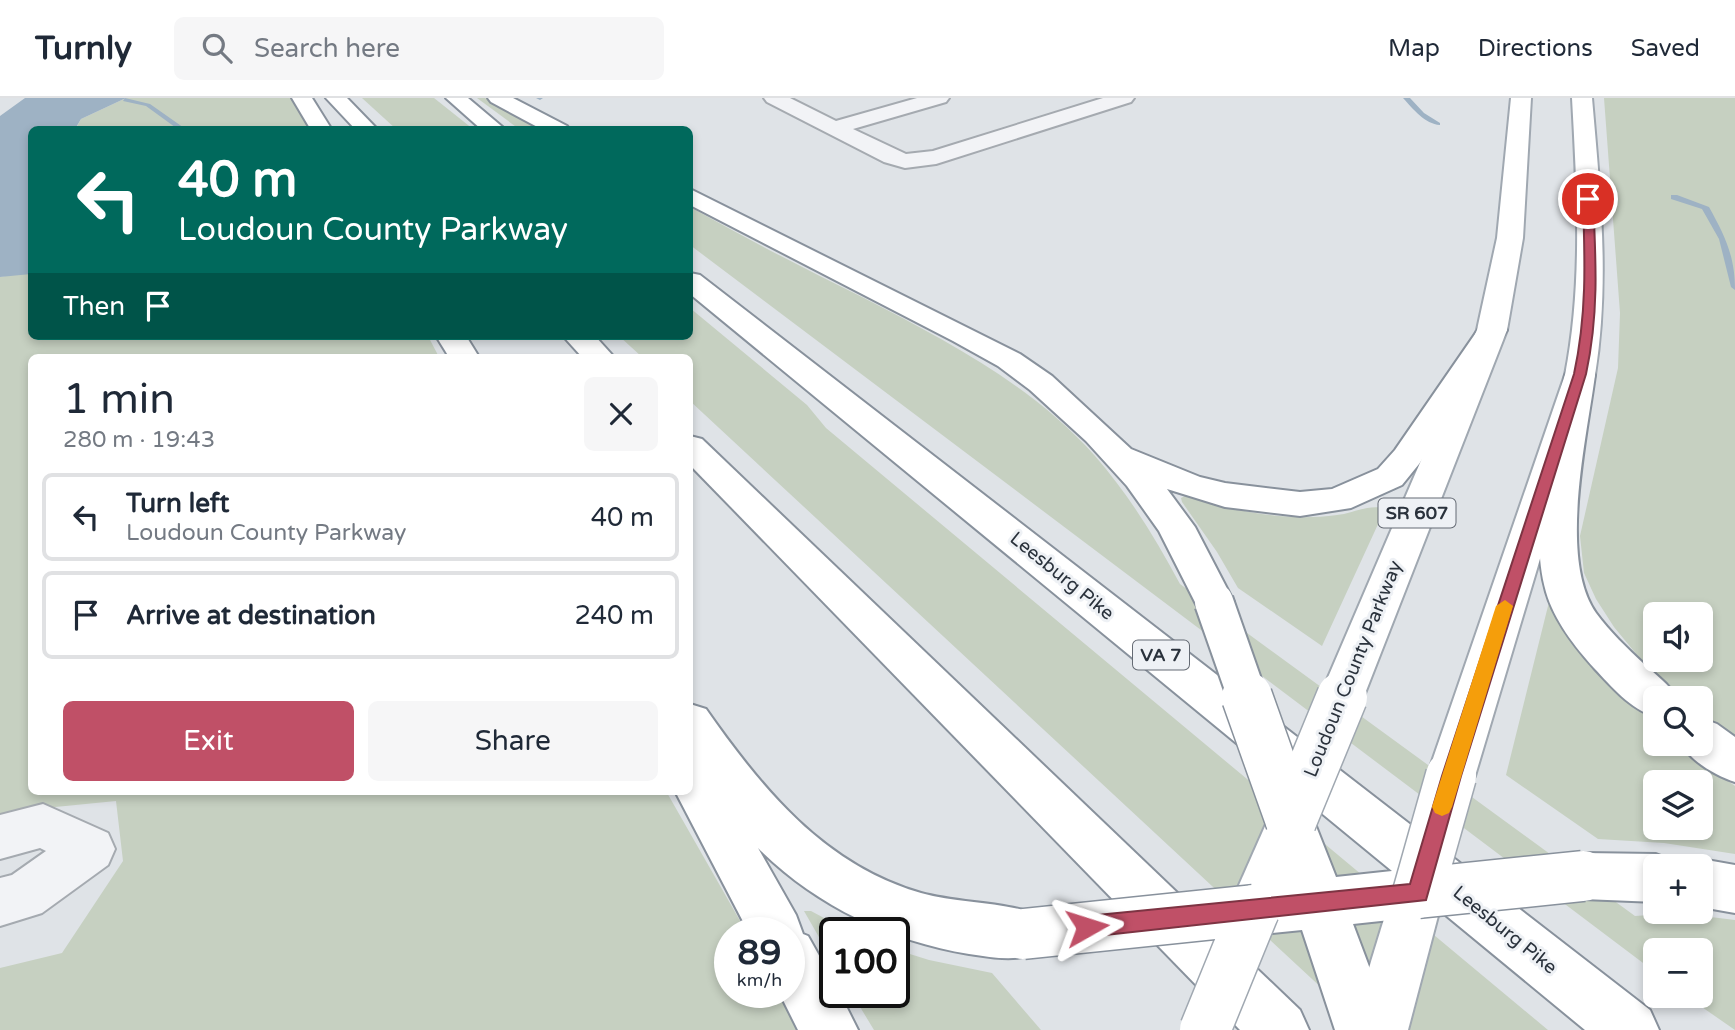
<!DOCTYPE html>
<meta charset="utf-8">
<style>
:root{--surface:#fff;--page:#f6f6f7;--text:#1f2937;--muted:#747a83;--line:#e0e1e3;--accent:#c05067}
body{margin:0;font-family:"Varela Round",sans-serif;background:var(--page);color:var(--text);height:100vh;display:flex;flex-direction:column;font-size:26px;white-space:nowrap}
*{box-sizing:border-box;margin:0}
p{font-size:23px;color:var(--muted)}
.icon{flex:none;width:38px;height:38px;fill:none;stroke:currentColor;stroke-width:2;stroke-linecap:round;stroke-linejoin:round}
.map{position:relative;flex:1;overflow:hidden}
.details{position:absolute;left:28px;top:256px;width:665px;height:441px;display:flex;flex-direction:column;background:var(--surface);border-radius:10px;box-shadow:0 4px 10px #0003}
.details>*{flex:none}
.hud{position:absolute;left:28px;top:28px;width:665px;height:214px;border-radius:10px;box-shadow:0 4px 10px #0003;background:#00695c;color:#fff;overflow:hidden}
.fabs{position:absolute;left:1643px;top:504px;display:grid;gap:14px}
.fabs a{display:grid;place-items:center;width:70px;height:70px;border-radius:10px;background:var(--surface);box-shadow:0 4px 10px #0003;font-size:35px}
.speed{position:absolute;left:714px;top:819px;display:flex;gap:14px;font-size:35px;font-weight:700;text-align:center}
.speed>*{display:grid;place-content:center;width:91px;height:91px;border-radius:50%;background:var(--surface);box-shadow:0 4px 10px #0003;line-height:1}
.speed small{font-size:18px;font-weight:400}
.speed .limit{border:4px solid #111;border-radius:10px;background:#fff;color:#111}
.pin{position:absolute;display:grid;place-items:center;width:60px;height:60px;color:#fff;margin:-30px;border:4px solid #fff;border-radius:50%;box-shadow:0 2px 7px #0007}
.me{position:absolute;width:77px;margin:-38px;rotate:84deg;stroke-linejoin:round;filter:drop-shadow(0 0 5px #0008)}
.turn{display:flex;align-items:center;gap:24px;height:147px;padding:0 35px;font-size:32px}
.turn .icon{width:91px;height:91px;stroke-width:2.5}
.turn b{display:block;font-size:49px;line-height:60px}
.then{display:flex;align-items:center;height:66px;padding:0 35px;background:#0003;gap:14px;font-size:26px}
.round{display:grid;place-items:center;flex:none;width:74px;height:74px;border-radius:10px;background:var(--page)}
.summary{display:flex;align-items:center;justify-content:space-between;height:119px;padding:0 35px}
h1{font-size:42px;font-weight:600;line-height:52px}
.cta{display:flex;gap:14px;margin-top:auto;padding:14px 35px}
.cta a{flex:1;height:80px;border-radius:10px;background:var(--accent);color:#fff;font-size:28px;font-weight:600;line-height:80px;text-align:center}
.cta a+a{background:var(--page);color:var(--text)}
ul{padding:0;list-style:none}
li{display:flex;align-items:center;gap:21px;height:88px;margin:0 14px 10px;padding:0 21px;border:4px solid var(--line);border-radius:10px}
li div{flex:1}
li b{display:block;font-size:26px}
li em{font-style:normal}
header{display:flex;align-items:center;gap:42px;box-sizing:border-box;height:98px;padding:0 35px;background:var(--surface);border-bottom:2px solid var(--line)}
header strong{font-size:33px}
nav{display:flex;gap:38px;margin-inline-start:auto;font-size:24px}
.search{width:490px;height:63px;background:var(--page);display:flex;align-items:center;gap:18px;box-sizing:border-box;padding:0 24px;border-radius:10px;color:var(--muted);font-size:26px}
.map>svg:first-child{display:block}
</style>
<header>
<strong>Turnly</strong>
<div class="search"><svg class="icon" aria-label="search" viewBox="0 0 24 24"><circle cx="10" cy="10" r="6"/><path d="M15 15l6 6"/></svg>Search here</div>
<nav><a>Map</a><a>Directions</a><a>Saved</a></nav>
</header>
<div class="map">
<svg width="1735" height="932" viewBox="0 0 1735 932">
<rect width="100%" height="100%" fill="#dfe3e7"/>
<!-- green -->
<g fill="#c6d0c1" fill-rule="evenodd">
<path d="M126 0H292L311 32H75L81 21Z"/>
<path d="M362 0H434L473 31H396Z"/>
<path d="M477 0H485L544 31H519Z"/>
<path d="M1604 0H1735V645L1701 616V600H1682L1647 569 1614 529 1596 501 1584 475 1580 438 1618 270 1620 215ZM1656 516H1701V562H1656Z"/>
<path d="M690 109C747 141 805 171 864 200 947 243 1032 287 1095 358 1129 397 1156 441 1180 486L1635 818 1678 815 1735 822V932L1686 898H1701V852H1656L1655 874 690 147Z"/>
<path d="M23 175 31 176 32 238H428L439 259H32V693H666L747 835H730V894H778L797 932H0V870L62 855 123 763 116 703 25 712 0 718V179Z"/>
<path d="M690 210 807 307 826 330 1548 932H1367L690 303V259H642L619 238H690Z"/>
<path d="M1185 398C1236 413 1284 424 1337 417 1351 416 1371 405 1385 411L1322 548 1238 490 1217 454 1182 404 1181 400Z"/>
<path d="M1549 504 1586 557 1655 627 1656 646H1677L1735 688V756L1664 745 1598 741 1506 677ZM1656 684H1701V730H1656Z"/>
<path d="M804 813H811L852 835H835V867Z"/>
<path d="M894 851 929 862 992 875 1041 932H874L851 894H894Z"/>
</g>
<!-- water -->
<path fill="#9eb2c4" d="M25 0H126L81 21 75 31 32 32 31 176 0 179V18Z"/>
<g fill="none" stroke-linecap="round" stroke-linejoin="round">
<!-- stream -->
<g fill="#9eb2c4" fill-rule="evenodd">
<path d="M125 0 150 6 187 32H179L146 8 123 3Z"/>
<path d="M536 0H543L540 2Z"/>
<path d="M1403 0H1410L1424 15 1440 25V27C1425 26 1413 11 1403 0Z"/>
<path d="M1671 97H1677L1709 109C1725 138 1735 158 1735 192L1731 189 1719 141 1702 111 1671 101Z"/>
</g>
<defs>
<g id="minor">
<path d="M764 0H790L836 23 917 0H949L946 4 853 31 906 56 933 53 1103 0H1134L1131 4 936 66 905 70 884 64 767 4Z"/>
<path d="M43 706 108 735 115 751 108 767 42 815 0 828V780L12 777 46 753 40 750 0 761V717Z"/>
</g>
<g id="major">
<path d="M1511 0H1531L1523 140 1507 232 1364 598 1357 610 1342 615 1327 610 1320 598 1477 232 1497 140Z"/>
<path d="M1572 0H1592C1600 93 1610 184 1595 277L1475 678 1468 692 1451 698 1434 692 1427 678 1565 277C1583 185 1577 93 1572 0Z"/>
<path d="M1291 702 1308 708 1315 723 1273 830 1254 837 1235 830 1228 812 1274 708Z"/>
<path d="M1418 771 1436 778 1444 795 1408 932H1350L1392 795 1400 778Z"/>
</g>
<g id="highway">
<path d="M292 0H312L332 32H311Z"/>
<path d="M326 0H347L378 32H356Z"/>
<path d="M446 0H468L506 32H482Z"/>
<path d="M488 0H513L567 28 570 32H543L491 4Z"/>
<path d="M690 91 1020 256 1052 278 1131 351 1200 379 1225 385 1300 394 1332 391 1378 371 1395 352 1482 226 1492 223 1502 226 1507 232 1419 366 1402 387 1351 410 1300 418 1225 409 1167 391 1195 429 1234 504 1228 514 1214 518 1200 514 1159 433 1127 388 1086 343 1030 292 998 268 953 243 690 107Z"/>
<path d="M690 175 700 177 1650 912 1659 932H1585L1437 810 1418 819 1353 826 1393 932H1335L1302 832 1254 837 1235 830 1228 812 1235 794 1254 787 1287 784 1267 723 1274 708 1291 702 1308 708 1336 779 1392 773 690 196Z"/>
<path d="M436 238H466L479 259H449Z"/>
<path d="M563 238H595L614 259H582Z"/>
<path d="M1580 268 1591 270 1595 277C1587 339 1558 461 1596 515 1610 534 1627 550 1644 566 1656 577 1669 586 1677 600H1656V619C1630 611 1612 589 1594 570 1575 549 1554 522 1546 494 1527 428 1553 343 1565 277L1569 270Z"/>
<path d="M690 338 702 341 1300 912 1309 932H1240L690 367Z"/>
<path d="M690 606 706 611C762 691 824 767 921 795 961 806 1004 803 1042 818L1050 836 1042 854C1016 864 996 860 969 856 890 843 815 807 758 750L796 817 803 836 808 838 835 886V894H839L858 932H798L779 894H789V835H749L675 693H690Z"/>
<path d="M1701 620 1717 626 1735 639V684C1717 678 1691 664 1682 646H1701Z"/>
<path d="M1583 755 1656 756 1674 763 1676 768H1656V804L1583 801 1565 795 1557 778 1565 761Z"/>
<path d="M1701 761 1735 767V815L1701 809V768H1683Z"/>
</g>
</defs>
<!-- minor casing -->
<use href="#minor" stroke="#a5aab0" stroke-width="4"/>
<!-- major casing -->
<use href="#major" stroke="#a0a8b1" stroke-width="4"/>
<!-- highway casing -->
<use href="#highway" stroke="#88919c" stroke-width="4"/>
<!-- minor -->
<use href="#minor" fill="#f2f3f6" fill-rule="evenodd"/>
<!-- major -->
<use href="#major" fill="#fff" fill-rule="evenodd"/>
<!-- highway -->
<use href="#highway" fill="#fff" fill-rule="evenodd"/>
<defs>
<path id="major-bridge-far1" d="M1341 601 1342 598"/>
<g id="major-bridge">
<path d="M1291 723 1342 599"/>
<path d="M1418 795 1451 678"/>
<path d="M1205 932 1254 812"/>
</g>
<path id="highway-bridge-far1" d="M1214 504 1248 601"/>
<g id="highway-bridge">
<path d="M1247 599 1291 723"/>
<path d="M1418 795 1583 778"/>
<path d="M1023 836 1254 812"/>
</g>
</defs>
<!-- major-bridge-far1 casing -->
<use href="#major-bridge-far1" stroke="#a0a8b1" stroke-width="42" stroke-linecap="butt"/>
<!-- major-bridge casing -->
<use href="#major-bridge" stroke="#a0a8b1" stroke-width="53" stroke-linecap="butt"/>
<!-- highway-bridge-far1 casing -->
<use href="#highway-bridge-far1" stroke="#88919c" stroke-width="42" stroke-linecap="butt"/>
<!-- highway-bridge casing -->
<use href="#highway-bridge" stroke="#88919c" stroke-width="53" stroke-linecap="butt"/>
<!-- major-bridge-far1 -->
<use href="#major-bridge-far1" stroke="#fff" stroke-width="38"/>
<!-- major-bridge -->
<use href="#major-bridge" stroke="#fff" stroke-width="50"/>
<!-- highway-bridge-far1 -->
<use href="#highway-bridge-far1" stroke="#fff" stroke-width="38"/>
<!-- highway-bridge -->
<use href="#highway-bridge" stroke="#fff" stroke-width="50"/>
</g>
<!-- route -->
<path fill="#c05067" stroke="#7d3443" stroke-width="2" d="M1588 98 1593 101C1596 163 1599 216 1586 276L1461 678 1426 802 1087 839 1080 836 1076 829 1080 821 1087 818 1410 786 1442 678 1574 276C1587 216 1585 163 1583 101Z"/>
<!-- slow -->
<path fill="#f59e0b" d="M1505 502 1513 508 1452 709 1449 715 1442 718 1435 715 1432 709 1496 508Z"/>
<g text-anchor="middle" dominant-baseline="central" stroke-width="6" stroke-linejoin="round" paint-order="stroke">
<!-- shield labels -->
<g fill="#eef1f5" stroke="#656b74" stroke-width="2">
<rect x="1378.5" y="400.5" width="77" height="29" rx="5"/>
<rect x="1133" y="542.5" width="56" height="29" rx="5"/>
</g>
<g font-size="18" font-weight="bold" fill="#2a323c">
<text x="1417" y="415">SR 607</text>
<text x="1161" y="557">VA 7</text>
</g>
<!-- street labels -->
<g font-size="19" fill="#2a323c" stroke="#eef1f5">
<text transform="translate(1062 478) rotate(39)">Leesburg Pike</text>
<text transform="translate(1353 571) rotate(-68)">Loudoun County Parkway</text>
<text transform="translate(1505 832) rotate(39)">Leesburg Pike</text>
</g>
</g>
</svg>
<div class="fabs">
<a><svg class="icon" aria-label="sound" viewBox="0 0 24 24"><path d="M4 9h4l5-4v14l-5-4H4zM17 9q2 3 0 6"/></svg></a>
<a><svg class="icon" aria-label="search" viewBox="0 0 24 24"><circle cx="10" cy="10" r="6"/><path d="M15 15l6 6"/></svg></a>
<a><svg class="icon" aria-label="layers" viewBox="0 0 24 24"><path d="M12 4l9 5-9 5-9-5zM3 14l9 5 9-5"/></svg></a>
<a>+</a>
<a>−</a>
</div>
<div class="speed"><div>89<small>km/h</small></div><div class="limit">100</div></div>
<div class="pin" style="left:1588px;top:101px;background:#d93025"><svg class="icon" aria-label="arrive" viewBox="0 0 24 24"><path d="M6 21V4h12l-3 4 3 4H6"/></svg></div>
<svg class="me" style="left:1087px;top:829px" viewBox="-20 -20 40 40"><path d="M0-17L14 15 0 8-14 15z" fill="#c05067" stroke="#fff" stroke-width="4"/></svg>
<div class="hud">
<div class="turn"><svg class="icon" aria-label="left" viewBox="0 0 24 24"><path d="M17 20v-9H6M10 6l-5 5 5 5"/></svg><div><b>40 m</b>Loudoun County Parkway</div></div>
<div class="then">Then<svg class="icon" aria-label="arrive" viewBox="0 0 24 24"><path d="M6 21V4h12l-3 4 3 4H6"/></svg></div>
</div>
<section class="details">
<div class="summary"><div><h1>1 min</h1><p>280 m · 19:43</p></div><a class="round"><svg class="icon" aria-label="close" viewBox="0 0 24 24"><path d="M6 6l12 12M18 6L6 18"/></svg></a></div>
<ul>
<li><svg class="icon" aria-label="left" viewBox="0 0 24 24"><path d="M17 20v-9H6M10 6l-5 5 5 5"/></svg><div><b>Turn left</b><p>Loudoun County Parkway</p></div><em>40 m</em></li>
<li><svg class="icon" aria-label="arrive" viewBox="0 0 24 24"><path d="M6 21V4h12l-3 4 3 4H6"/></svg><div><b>Arrive at destination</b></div><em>240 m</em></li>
</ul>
<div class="cta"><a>Exit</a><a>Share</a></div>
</section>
</div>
